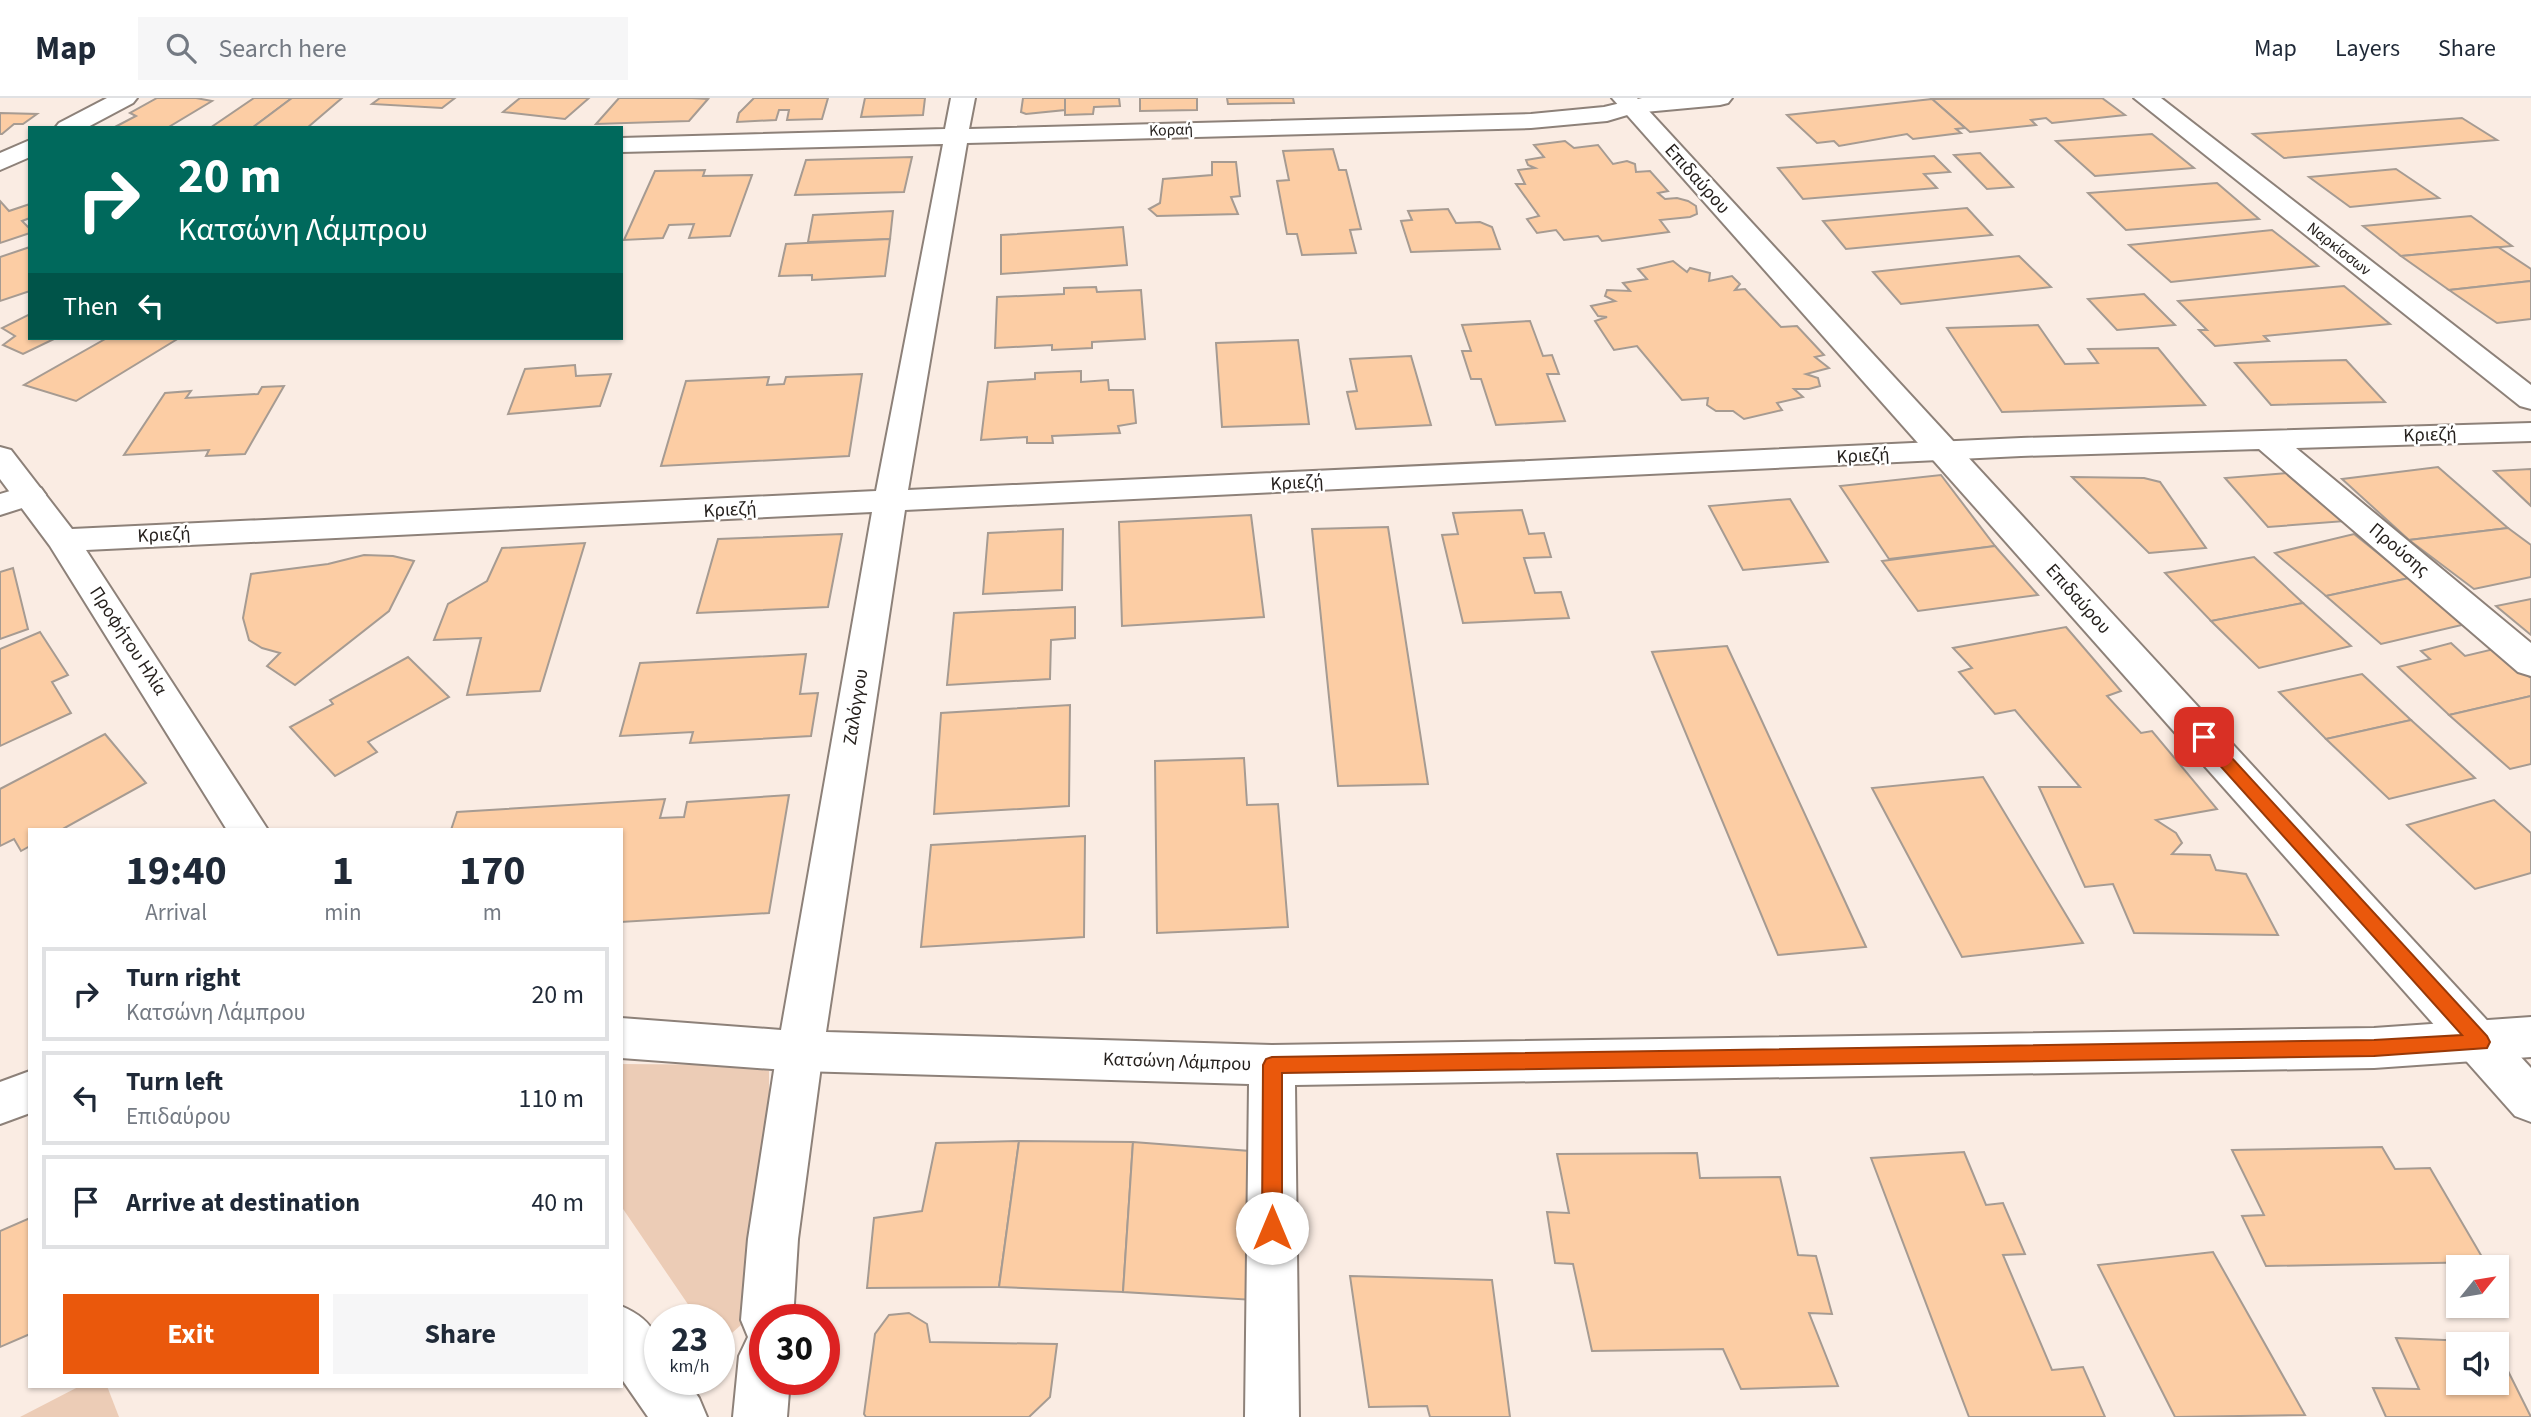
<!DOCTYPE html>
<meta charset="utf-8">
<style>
:root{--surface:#fff;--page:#f6f6f7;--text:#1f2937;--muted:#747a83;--line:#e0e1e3;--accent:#ea580c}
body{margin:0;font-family:"Source Sans 3",sans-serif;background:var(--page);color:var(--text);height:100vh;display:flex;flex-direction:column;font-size:26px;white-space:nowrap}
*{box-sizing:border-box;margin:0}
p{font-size:23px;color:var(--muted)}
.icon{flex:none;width:38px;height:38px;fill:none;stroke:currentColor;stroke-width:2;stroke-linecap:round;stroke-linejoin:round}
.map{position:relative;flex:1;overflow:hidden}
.panel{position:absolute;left:28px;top:730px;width:595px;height:560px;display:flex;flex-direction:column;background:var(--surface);border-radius:0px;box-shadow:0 2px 5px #0004}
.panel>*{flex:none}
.top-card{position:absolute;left:28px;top:28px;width:595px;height:214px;border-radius:0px;box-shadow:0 2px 5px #0004;background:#00695c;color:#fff;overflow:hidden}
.needle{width:46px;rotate:60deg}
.fabs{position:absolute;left:2446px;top:1157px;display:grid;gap:14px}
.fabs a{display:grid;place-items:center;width:63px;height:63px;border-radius:0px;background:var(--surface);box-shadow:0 2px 5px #0004;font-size:35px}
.speed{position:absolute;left:644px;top:1206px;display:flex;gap:14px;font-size:35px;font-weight:700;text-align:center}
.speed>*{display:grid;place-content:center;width:91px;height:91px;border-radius:50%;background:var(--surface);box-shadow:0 2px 5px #0004;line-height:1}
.speed small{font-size:18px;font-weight:400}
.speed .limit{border:10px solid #d22;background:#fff;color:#111}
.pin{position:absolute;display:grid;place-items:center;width:60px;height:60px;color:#fff;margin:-30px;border-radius:14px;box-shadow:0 4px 10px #0006}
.me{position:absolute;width:77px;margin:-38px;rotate:0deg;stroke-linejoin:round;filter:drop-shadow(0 0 5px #0008)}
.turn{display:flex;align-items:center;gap:24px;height:147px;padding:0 35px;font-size:32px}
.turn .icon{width:91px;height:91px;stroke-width:2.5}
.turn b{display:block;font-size:49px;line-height:60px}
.then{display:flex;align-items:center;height:66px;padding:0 35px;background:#0003;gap:14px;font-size:26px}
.eta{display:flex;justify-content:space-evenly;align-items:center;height:119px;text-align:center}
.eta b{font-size:42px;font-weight:700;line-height:49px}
.action{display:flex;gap:14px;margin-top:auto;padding:14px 35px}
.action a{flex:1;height:80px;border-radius:0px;background:var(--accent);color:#fff;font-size:28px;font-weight:700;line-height:80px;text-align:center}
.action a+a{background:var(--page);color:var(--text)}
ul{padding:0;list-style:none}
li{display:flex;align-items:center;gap:21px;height:94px;margin:0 14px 10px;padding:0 21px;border:4px solid var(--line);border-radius:0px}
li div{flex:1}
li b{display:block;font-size:26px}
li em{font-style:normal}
header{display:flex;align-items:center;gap:42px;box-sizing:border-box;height:98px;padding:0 35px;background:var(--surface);border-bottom:2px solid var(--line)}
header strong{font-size:33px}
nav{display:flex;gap:38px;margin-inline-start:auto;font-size:24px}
.search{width:490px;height:63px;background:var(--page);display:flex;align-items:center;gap:18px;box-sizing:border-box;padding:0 24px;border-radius:0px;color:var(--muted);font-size:26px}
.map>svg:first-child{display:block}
</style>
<header>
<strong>Map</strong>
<div class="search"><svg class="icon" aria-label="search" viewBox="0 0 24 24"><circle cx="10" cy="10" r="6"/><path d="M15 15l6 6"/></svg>Search here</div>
<nav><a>Map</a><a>Layers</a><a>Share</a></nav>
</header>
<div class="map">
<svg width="2531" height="1319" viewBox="0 0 2531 1319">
<rect width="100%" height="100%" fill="#faece3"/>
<!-- green -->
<g fill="#ecccb6">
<path d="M621 966 748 967 769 973V996L741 1227 724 1242 719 1240V1222L698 1221 621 1108Z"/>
<path d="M80 1288H107L119 1319H20Z"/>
</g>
<!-- building -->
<g fill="#fccda4" stroke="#a69b92" stroke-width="2">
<path d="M157 0H196L212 3 167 30H113L136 18 130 15Z"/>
<path d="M254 0H292L252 30H210Z"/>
<path d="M292 0H342L307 30H252Z"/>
<path d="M380 0H455L442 10 372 6Z"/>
<path d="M520 0H589L565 21 503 14Z"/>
<path d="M619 0H692L708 1 689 23 596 26Z"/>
<path d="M754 0H828L822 21 787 22 789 12H779L776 22 737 24 739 15Z"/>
<path d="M865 0H925L923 17 861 19Z"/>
<path d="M1023 0H1065V12L1026 16 1021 14Z"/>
<path d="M1065 0H1119L1120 8 1094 9 1093 16 1065 17Z"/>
<path d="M1140 0H1197V12L1140 13Z"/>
<path d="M1227 0H1293L1294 5 1228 6Z"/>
<path d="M2102 0 2125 17 2052 25 2046 20 2031 22 2036 27 1970 34 1932 1Z"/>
<path d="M1932 1 1965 30 1956 31 1961 35 1913 41 1907 36 1839 48 1834 43 1817 45 1787 17Z"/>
<path d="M0 15 37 16 23 26H14L2 36H0Z"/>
<path d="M2462 20 2497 42 2284 60 2253 36Z"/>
<path d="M2152 36 2194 70 2095 78 2056 43Z"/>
<path d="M1565 43 1574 50 1598 47 1613 66 1627 63 1635 66 1636 74 1650 73 1668 93 1658 95 1665 101 1677 100 1688 103 1696 108 1697 116 1690 119 1660 122 1669 134 1632 139 1602 143 1598 138 1564 142 1556 132 1537 135 1527 121 1539 118 1516 86H1525L1518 72 1535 70 1528 67 1526 62 1544 59 1534 47Z"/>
<path d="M1333 51 1339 72H1346L1361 131 1350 132 1356 155 1302 157 1297 136H1287L1277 83 1289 82 1283 53Z"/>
<path d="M1980 55 2013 89 1987 91 1954 57Z"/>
<path d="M1934 58 1950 74 1924 76 1937 90 1803 101 1778 70Z"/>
<path d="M912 59 904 94 795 97 806 62Z"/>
<path d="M1212 64H1236L1240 98 1231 99 1238 116 1157 118 1149 111 1160 105 1163 81 1212 77Z"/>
<path d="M2396 71 2439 100 2350 109 2309 79Z"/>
<path d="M705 72 703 78 752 77 730 138 689 140 694 126 669 127 663 140 624 142 655 73Z"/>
<path d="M2217 85 2259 121 2126 132 2088 95Z"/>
<path d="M0 103 9 113 30 106V120L22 123 30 131V135L0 145Z"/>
<path d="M1967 110 1992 137 1846 151 1823 123Z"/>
<path d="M1448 111 1456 125 1480 124 1492 129 1500 151 1411 154 1401 123 1412 122 1408 113Z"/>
<path d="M893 113 890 141 808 144 813 117Z"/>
<path d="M2471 118 2512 148 2401 158 2363 128Z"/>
<path d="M1123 129 1127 167 1001 176V137Z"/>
<path d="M2272 132 2318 168 2171 184 2129 147Z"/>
<path d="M890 141 885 178 812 182V177L779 178 786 146Z"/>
<path d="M30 149V193L0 203V159Z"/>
<path d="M2498 149 2531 171V183L2449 192 2401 158Z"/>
<path d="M2019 158 2051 189 1901 206 1873 174Z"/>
<path d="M1673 163 1687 174 1690 170 1710 175 1709 183 1732 178 1740 186 1735 192 1745 191 1781 229 1797 228 1824 257 1815 259 1829 270 1806 276 1818 280 1820 288 1809 291H1794L1803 299 1777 305 1782 312 1744 321 1733 313H1716L1707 307 1708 300 1682 302 1637 248 1614 252 1595 223 1607 219 1598 218 1591 208 1615 203 1605 198 1607 192 1630 193 1623 185 1647 181 1638 171Z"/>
<path d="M2531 183V221L2497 225 2449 192Z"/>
<path d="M2344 188 2390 226 2264 238 2269 243 2215 248 2199 232H2207L2178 203Z"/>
<path d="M1096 189 1097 194 1141 192 1145 241 1092 244V250L1052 252V247L995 250 997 199 1064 196V190Z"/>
<path d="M2144 196 2175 227 2117 232 2088 201Z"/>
<path d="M30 216V240H56L23 256 3 247 15 238 2 230Z"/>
<path d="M1530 223 1543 258 1552 257 1559 276H1547L1565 323 1496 327 1481 281H1471L1462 253H1471L1462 227Z"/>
<path d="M2038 227 2065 266 2098 265 2088 251 2158 250 2205 307 2002 314 1947 230Z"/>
<path d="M107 240H179L76 303 24 287Z"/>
<path d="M1298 242 1309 326 1222 329 1216 245Z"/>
<path d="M1411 258 1431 327 1356 331 1347 294 1357 293 1350 261Z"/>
<path d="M2346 262 2385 304 2271 307 2235 265Z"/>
<path d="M575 267 576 278 611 276 600 308 508 316 525 271Z"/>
<path d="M1081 273V284L1108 282 1109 292H1133L1136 325 1118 328 1120 335 1052 338 1053 345H1027V339L981 342 988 284 1035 281V275Z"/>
<path d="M862 276 849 358 661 368 686 283 769 279 767 287 784 286 786 279Z"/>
<path d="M284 288 245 356 206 358 209 352 124 357 165 295 191 293 186 300 258 296 262 289Z"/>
<path d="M2438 369 2508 430 2409 442 2342 381Z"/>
<path d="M2531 371V408L2494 373Z"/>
<path d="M2300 374 2346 423 2268 429 2225 380Z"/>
<path d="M1941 377 1995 448 1889 461 1840 388Z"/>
<path d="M2072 379 2144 380 2160 384 2206 450 2149 455Z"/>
<path d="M1790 401 1828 464 1743 472 1709 408Z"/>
<path d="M1522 412 1529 436 1544 435 1551 459 1524 460 1535 495 1561 494 1569 520 1463 525 1442 437 1458 436 1453 415Z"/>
<path d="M1251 417 1264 519 1122 528 1119 424Z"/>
<path d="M1388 429 1428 686 1338 688 1312 431Z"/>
<path d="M2508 430 2531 447V479L2474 491 2409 442Z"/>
<path d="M1063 431 1062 492 983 496 988 435Z"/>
<path d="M842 436 828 509 697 515 718 441Z"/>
<path d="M2354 436 2409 480 2326 498 2275 455Z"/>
<path d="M585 445 540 593 467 597 481 540 434 542 448 506 487 483 502 450Z"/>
<path d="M1995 448 2038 497 1918 513 1882 463Z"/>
<path d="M364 457 393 458 414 463 389 513 295 587 267 568 280 555 262 550 249 542 243 520 251 476 328 466Z"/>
<path d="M2254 459 2303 505 2211 523 2165 475Z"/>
<path d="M13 470 28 531 0 541V474Z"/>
<path d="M2409 480 2466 526 2381 546 2326 498Z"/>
<path d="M2531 501V537L2496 508Z"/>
<path d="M2303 505 2351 548 2259 570 2211 523Z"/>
<path d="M1075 509V540L1051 542 1050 581 947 587 954 515Z"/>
<path d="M2066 529 2121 593 2107 598 2141 635 2152 633 2217 711 2156 722 2176 735 2182 745 2172 756 2210 757 2216 772 2246 776 2278 837 2134 835 2113 786 2085 789 2039 689H2080L2015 612 1995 616 1959 574 1972 570 1953 550Z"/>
<path d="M40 534 68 577 52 584 71 615 0 648V551Z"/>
<path d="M2451 545 2465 558 2494 551 2531 580V598L2449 617 2398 569 2430 561 2421 553Z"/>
<path d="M1727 548 1755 608 1866 849 1778 857 1652 554Z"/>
<path d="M806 556 800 596 818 595 811 638 690 645 693 634 620 638 640 565Z"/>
<path d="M408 559 449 599 368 644 377 654 335 678 290 629 333 606 330 602Z"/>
<path d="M2362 576 2411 622 2326 641 2279 594Z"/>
<path d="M2531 598V666L2510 671 2449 617Z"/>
<path d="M1070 607 1069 708 934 716 941 615Z"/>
<path d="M2411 622 2475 680 2389 701 2326 641Z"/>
<path d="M105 636 146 685 61 732H30V748L21 753 14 741 0 748V691Z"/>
<path d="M1244 660 1247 707 1278 706 1288 829 1157 835 1155 663Z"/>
<path d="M1983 679 2083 845 1962 859 1872 690Z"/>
<path d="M789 697 769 815 621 824V732H451L457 714 665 701 660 720 684 719 687 704Z"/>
<path d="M2494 702 2531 735V775L2475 791 2407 727Z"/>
<path d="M1085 738 1084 839 921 849 931 747Z"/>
<path d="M1019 1043 999 1189 867 1190 874 1120 922 1113 936 1045Z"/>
<path d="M1019 1043 1133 1044 1123 1194 999 1189Z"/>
<path d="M1133 1044 1250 1053 1254 1202 1123 1194Z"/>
<path d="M2382 1049 2395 1071 2430 1070 2485 1164 2266 1168 2242 1118 2264 1117 2232 1052Z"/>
<path d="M1964 1054 1986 1107 2003 1105 2025 1156 2003 1157 2052 1272 2083 1269 2105 1319H1969L1871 1060Z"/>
<path d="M1697 1055 1700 1080 1780 1079 1798 1157 1816 1158 1832 1216 1809 1215 1838 1288 1741 1291 1723 1251 1592 1253 1573 1166 1555 1165 1547 1114 1569 1115 1557 1056Z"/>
<path d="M30 1120V1236L0 1249V1133Z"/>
<path d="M2213 1154 2305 1317 2175 1319 2098 1167Z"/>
<path d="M1350 1178 1492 1182 1510 1319H1430L1427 1308 1369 1309Z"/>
<path d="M909 1215 927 1226 930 1244 1057 1246 1050 1299 1029 1319H866L864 1316 875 1236 889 1217Z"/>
<path d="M2396 1240 2493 1244 2494 1246H2459V1284H2497V1251L2531 1319H2386L2373 1290 2419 1291Z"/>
</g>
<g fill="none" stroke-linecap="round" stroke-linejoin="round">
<defs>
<g id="pedestrian">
<path d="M30 387 41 390 46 397 41 404 0 417V396Z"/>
<path d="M800 933 816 939 823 953 798 1141 793 1222H765V1281H790L787 1319H733L739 1258 748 1239 741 1222 748 1141 777 953 784 939Z"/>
<path d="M621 1208C659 1224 660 1244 660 1281H686L699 1300 707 1319H648L621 1280Z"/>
</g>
<g id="minor">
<path d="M107 0H137L133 5 86 30H55L59 25Z"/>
<path d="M951 0H975L969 31 1531 16 1604 9 1642 0H1732L1728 5 1720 7 1634 15 1607 23 1531 30 967 45 908 392 2021 340 2531 325V343L2296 350 2531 545V578L2518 574 2259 351 2021 358 905 412 826 934 1272 947 2374 930 2531 919V959L2374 970 1295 987 1299 1319H1245L1249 986 800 973 621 960V920L781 932 872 414 86 452 268 732H227L50 448 0 381V349L11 352 72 431 876 393 943 46 621 54V40L945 31Z"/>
<path d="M2134 0H2161L2531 287V311L2520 308Z"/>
<path d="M30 42V59L0 72V55Z"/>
<path d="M30 973V1015L0 1026V984Z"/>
</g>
<path id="tertiary" d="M1612 0H1637L2531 970V1024L2515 1018Z"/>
</defs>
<!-- pedestrian casing -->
<use href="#pedestrian" stroke="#8d8179" stroke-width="4"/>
<!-- minor casing -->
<use href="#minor" stroke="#8d8179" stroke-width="4"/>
<!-- tertiary casing -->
<use href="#tertiary" stroke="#8d8179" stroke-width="4"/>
<!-- pedestrian -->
<use href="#pedestrian" fill="#fff" fill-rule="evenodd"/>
<!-- minor -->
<use href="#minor" fill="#fff" fill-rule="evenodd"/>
<!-- tertiary -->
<use href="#tertiary" fill="#fff" fill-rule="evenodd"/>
</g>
<!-- route -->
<path fill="#ea580c" stroke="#983908" stroke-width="2" d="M2204 633 2209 635 2487 938 2490 944 2487 950 2374 958 1282 975V1130L1279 1137 1272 1139 1265 1137 1262 1130 1263 967 1266 961 1272 959 2374 942 2462 937 2198 643 2196 639Z"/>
<g text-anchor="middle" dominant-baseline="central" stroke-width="5" stroke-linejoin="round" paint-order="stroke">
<!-- far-street labels -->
<g font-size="16" fill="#26211e" stroke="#fff">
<text transform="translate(1171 32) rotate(-2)">Κοραή</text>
<text transform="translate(2339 151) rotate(38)">Ναρκίσσων</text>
</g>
<!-- street labels -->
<g font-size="19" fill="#26211e" stroke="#fff">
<text transform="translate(1697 81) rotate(48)">Επιδαύρου</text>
<text transform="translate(2430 337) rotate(-2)">Κριεζή</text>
<text transform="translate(1863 358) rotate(-3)">Κριεζή</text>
<text transform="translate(1297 385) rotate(-3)">Κριεζή</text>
<text transform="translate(730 412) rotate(-3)">Κριεζή</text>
<text transform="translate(164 437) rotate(-3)">Κριεζή</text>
<text transform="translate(2399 452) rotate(40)">Προύσης</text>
<text transform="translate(2078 501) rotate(48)">Επιδαύρου</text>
<text transform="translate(128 543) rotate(57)">Προφήτου Ηλία</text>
<text transform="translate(856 609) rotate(-81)">Ζαλόγγου</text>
<text transform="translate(1177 964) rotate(2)">Κατσώνη Λάμπρου</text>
</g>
</g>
</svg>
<div class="fabs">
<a><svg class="needle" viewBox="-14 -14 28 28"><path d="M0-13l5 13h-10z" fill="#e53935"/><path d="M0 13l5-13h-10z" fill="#747a83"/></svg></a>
<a><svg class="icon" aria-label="sound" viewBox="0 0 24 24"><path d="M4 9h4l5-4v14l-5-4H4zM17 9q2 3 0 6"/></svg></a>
</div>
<div class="speed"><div>23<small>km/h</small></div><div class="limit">30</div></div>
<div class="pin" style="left:2204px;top:639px;background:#d93025"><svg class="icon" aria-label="arrive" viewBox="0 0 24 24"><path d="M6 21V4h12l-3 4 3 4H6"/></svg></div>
<svg class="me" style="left:1272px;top:1130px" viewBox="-20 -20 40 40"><circle r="19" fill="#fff"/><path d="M0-13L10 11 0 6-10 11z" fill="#ea580c"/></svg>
<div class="top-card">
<div class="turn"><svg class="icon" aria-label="right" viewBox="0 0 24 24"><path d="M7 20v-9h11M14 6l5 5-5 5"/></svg><div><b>20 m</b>Κατσώνη Λάμπρου</div></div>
<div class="then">Then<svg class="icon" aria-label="left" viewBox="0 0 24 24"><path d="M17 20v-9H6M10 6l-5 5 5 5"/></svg></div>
</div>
<section class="panel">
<div class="eta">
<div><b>19:40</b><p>Arrival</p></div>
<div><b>1</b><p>min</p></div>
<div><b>170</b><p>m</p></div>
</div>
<ul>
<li><svg class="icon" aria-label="right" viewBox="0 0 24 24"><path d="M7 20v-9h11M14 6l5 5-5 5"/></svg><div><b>Turn right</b><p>Κατσώνη Λάμπρου</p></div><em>20 m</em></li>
<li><svg class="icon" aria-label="left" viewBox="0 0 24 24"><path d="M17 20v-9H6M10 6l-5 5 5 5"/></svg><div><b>Turn left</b><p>Επιδαύρου</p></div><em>110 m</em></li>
<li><svg class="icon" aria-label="arrive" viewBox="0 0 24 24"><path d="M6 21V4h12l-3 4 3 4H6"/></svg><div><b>Arrive at destination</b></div><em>40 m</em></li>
</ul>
<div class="action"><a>Exit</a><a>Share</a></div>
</section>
</div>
